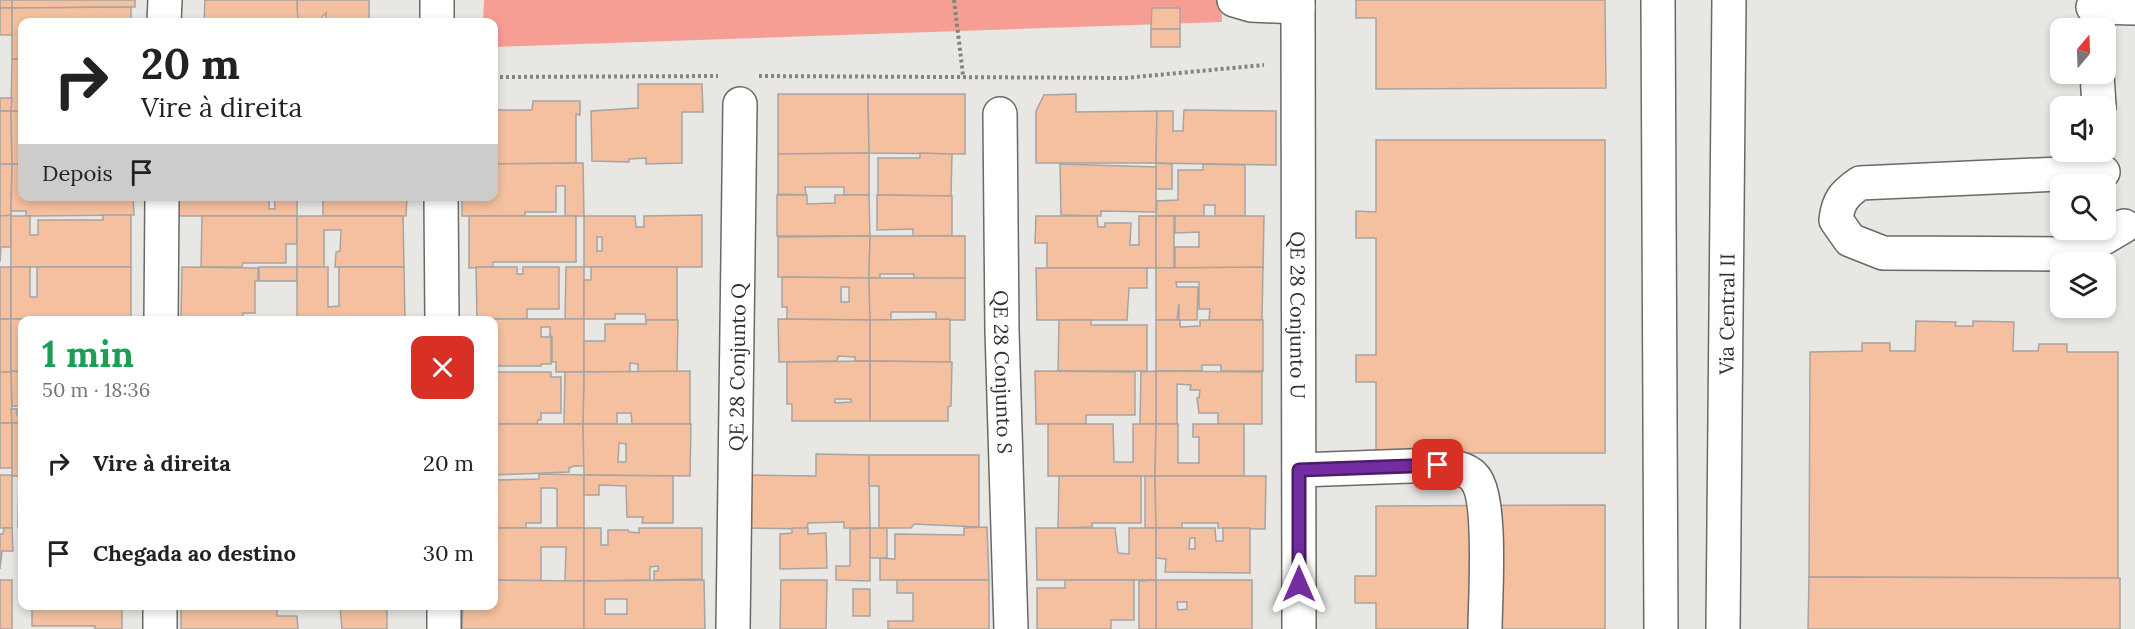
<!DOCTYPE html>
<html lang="pt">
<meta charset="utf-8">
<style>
:root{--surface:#fff;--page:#f6f6f6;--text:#222;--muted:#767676}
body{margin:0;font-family:Lora,serif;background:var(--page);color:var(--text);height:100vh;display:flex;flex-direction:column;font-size:22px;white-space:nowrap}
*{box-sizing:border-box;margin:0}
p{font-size:20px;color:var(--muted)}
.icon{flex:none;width:33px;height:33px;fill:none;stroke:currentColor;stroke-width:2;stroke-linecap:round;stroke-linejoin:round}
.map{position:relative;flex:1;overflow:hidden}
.details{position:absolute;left:18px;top:316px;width:480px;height:294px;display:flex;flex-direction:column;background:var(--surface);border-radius:12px;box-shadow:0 3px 9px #0003}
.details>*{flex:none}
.guide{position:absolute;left:18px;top:18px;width:480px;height:183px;border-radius:12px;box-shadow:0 3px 9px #0003;background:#fff;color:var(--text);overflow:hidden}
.needle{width:39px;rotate:19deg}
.buttons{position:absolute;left:2050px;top:18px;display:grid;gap:12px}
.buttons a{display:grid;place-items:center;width:66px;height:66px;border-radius:12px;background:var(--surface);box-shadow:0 3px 9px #0003;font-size:30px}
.pin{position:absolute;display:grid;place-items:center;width:51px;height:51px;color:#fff;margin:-26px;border-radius:12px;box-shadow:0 3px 9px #0006}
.me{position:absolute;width:66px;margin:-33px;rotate:0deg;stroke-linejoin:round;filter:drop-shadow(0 0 4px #0008)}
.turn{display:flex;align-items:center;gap:21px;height:126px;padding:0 24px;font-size:27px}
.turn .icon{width:78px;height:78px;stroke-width:2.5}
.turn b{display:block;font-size:42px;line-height:51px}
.then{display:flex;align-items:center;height:57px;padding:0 24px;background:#0003;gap:12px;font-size:22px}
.round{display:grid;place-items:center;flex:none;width:63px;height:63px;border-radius:12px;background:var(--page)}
.headline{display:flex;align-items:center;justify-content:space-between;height:102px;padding:0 24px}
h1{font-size:36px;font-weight:700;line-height:45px;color:#1e9e55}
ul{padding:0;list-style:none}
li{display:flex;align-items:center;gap:18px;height:90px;padding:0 24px}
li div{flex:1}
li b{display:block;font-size:22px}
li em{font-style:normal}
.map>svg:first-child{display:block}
</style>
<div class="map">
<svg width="2135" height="629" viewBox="0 0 2135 629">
<rect width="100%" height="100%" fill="#e9e7e4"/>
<!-- green -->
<path fill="#f69e93" d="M484 0H1221L1222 22 494 47V22H483Z"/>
<!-- building -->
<g fill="#f4c09f" stroke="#a7a4a2" stroke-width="1.5" fill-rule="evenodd">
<rect x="0" y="0" width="12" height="8"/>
<path d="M12 0H135V7L12 8Z"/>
<path d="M205 0H297L298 22H204Z"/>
<path d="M297 0H369V22H326V13L322 17 323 22H298Z"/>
<path d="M1356 0H1605L1606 88 1376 89V18H1356Z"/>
<path d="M131 7V22H22V59H12V8Z"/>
<rect x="0" y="8" width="12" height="27"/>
<path d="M1152 8H1180V29H1151Z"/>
<rect x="1151" y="29" width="29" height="18"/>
<path d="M12 59H22V112L11 111Z"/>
<path d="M638 84H702L703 112H682V163L646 164V158L629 159V162L592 161 591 111 638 108Z"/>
<path d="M778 94H868L869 153 778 154Z"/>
<path d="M868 94H965V154L869 153Z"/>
<path d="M1076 94V112L1157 111 1156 163H1036V111L1044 95Z"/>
<path d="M0 98H12L11 111H0Z"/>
<path d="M533 101H580V115L576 114V163L494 164V110H532Z"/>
<path d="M1184 110 1276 111V165L1156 163 1157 111H1173V131H1183Z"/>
<path d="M0 111H11L12 164H0Z"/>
<path d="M11 111 22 112V164H12Z"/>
<path d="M1376 140H1605V453H1376V382H1356V355H1376V238H1356V211L1376 212Z"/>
<path d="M869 153V195H844V187H805L806 195 778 194V154Z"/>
<path d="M920 153 952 154 951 196 878 195V158H920Z"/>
<path d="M583 163 584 216H565V186H556V212H525V216H462V196H494V164Z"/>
<path d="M1156 163 1172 164V189H1156Z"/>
<path d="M0 164H12L11 216H0Z"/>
<path d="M12 164H22V196H133L134 215 30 216H26V211H11Z"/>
<path d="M1060 164 1156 167V212L1101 211V216L1061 215Z"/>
<path d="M1203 164 1245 165V216H1215V205H1204V216H1156L1157 201 1178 200V170H1203Z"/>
<path d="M777 195H807V204L835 203V195H869L870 236H777Z"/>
<path d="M877 195 952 196V236H913V229L877 230Z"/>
<path d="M178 196H269V209H275L274 196H297V216H178Z"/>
<path d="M323 196H407L406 216H323Z"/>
<path d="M11 215V247H1L0 262V216Z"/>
<path d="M103 215H131V267H11V216H30V235H38V220H103Z"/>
<path d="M702 215V267H584V216H635L636 227H644V216ZM597 237H602V251H597Z"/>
<path d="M202 216H297V244H286V263H243L242 267H201Z"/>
<path d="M297 216H403L404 267H335L336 252 340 251 341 230H324V268L297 267Z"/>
<path d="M469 216H576V262H493V267L469 268Z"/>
<path d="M1036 216H1097L1098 227H1105V223H1131L1130 245H1139V216H1156V268H1047V243H1035Z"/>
<rect x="1156" y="216" width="18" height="52"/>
<path d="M1175 216H1264L1263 268H1175V247H1199V232L1175 233Z"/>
<path d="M870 236 869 278 778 277V237Z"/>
<path d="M870 236H965V279L914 278V274H880V278H869Z"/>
<rect x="0" y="267" width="11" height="52"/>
<path d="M11 267H30V297H37V267H131V320L11 319Z"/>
<path d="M182 267 258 268V281H255V313H243V319H181Z"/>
<rect x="259" y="267" width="38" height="14"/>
<path d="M297 267H328V307L339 306V267H404L405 320 297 319Z"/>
<path d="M476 267H517V274H523V267H559V309H527V319H477Z"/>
<path d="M566 267H584V319H565Z"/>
<path d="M591 267H677V320H646L645 314H615V319H584V280H591Z"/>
<path d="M1263 267 1262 320H1209L1210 309H1199V282H1176L1177 287H1198L1197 320H1179V304L1177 320H1156V268Z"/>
<path d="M1036 268H1147V288H1129L1127 320H1037Z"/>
<path d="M782 277 869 278 870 320 787 319V307H782ZM841 287H849V302H841Z"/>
<path d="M869 278H965V320H936V312H891V320H870Z"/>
<rect x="0" y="319" width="11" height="53"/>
<path d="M11 319H35L22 321V372L11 371Z"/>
<path d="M54 319H101L54 321Z"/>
<rect x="297" y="319" width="108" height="2"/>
<path d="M494 319H584V372H556V362H552V336H550V327H541V337H551V364H541V366H494Z"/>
<path d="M778 319 870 320V361H855V357L838 356 837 361 779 362Z"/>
<path d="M950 319V362L870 361V320Z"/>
<path d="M646 320H678L677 372H638V364L630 363V372H584V341H605V324H646Z"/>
<path d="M1059 320H1091V325H1147V371H1058Z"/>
<path d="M1156 320H1180V327L1200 326V320H1263V371H1221V365H1202V371H1156Z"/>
<path d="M1916 321 1956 322 1955 326H1973V321L2014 322 2013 351H2038L2039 344H2067V352H2118V578L1809 577 1810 352 1862 351V343H1890V351H1915Z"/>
<path d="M870 361V421H792V404H787V362ZM835 399H851V402L835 403Z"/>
<path d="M870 361 952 362 951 406 948 407V421H870Z"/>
<path d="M11 371 22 372V406H12Z"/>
<path d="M690 371V424H632L631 413H617V424H583L584 372Z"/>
<path d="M1035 371 1135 372V415H1086V424H1036Z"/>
<path d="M1156 371 1262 372V424H1218V413H1199L1197 398H1199L1200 390H1190L1191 385 1177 384V424H1156Z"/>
<path d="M1156 371V424H1140L1141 372Z"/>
<path d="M0 372H11L12 423H0Z"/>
<path d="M494 372H551V377H561V413H541V420H538L537 424H494Z"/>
<path d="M565 372H584L583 424H564Z"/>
<path d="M11 409H17V415H22V423H12Z"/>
<rect x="0" y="423" width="12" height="45"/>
<rect x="12" y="423" width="10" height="53"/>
<path d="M494 424H583L584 466H574L569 468V472L494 475Z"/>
<path d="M583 424H691L690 476 584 475ZM619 443 626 444V462H618Z"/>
<path d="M1048 424H1113L1114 462H1133V424H1156L1155 476H1048Z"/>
<path d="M1156 424H1178V463H1199V437H1193V424H1244V476H1155Z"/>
<path d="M816 454 869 455 870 528H844V522L808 523 807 529 750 528V475L816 476Z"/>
<path d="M869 455H979V527L914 524 911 528H879V486H869Z"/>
<path d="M539 474 584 475V528H557V489L554 488H541V523H526V528H494V475H497V480L539 479Z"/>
<rect x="0" y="475" width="12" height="53"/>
<path d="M584 475 673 476V523H642L643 517H627L626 486 599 485V495H584Z"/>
<path d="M1059 476H1141V523H1092V527L1058 528Z"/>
<path d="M1145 476H1155L1156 528H1145Z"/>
<path d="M1155 476H1266L1265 529 1218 528V523H1182V528H1156Z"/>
<path d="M19 480 22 481V527H18Z"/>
<path d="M1605 505V629H1376V603H1355V576H1376V506Z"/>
<path d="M987 527 989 580H880V558L895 559V534L964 535V528Z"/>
<path d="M4 528H12L13 551H2L0 569V534H3Z"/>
<path d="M494 528H584V581H565L566 547H541V581L494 580Z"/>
<path d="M584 528H601V545H608V530H628L629 532 639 533V528H702V579L654 580V571H658V566L650 567V580L584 581Z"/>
<path d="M792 528H808V534L826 533 827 568 780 569V534L792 533Z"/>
<path d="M870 528V581L836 580V566H850V529Z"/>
<rect x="870" y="528" width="17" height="30"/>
<path d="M1036 528H1115L1118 553 1129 554V528H1156V580H1037Z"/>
<path d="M1156 528H1215L1216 541H1223V528H1250V573L1165 572 1166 559 1156 558ZM1190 538H1195V549H1189Z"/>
<path d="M1809 577 2120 578V629H1808Z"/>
<rect x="0" y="580" width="12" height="49"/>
<path d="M494 580 584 581V629H462L463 606H494Z"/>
<path d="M704 580 705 629H584V581ZM605 599H627V614H605Z"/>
<path d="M781 580H827L826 629H780Z"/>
<path d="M897 580H989V629H888V621H913V593H897Z"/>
<path d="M1065 580H1134V620H1111V629H1037V588H1065Z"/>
<path d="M1156 580H1252V629H1156ZM1177 602H1187V609L1178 610Z"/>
<path d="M1156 580V629H1139V581Z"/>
<rect x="853" y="589" width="17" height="27"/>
<path d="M32 606H130H122V629H95V626H32Z"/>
<path d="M181 606H277V616H297L298 629H181Z"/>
<path d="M340 606H387V629H342Z"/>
</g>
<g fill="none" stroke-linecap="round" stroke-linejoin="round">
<defs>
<g id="minor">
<path d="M437 0V22"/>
<path d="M1234 0 1251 5 1298 7"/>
<path id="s1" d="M1298 0 1299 629"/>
<path d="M1658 0 1661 629"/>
<path d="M2093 7 2135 8"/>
<path d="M164 22 165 0"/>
<path d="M2097 74 2099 106"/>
<path id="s2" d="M1000 114 1002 331 1011 629"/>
<path d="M2103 172 1860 183C1844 194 1838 201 1836 220L1850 240 1883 253 2064 254 2085 249 2124 226"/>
<path d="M441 196 442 321"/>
<path d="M161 321 162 196"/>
<path d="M1299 470 1438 465C1450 467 1464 467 1473 476 1493 494 1485 600 1485 629"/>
<path d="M444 606V629"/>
<path d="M160 629V606"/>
<path id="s3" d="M733 629 740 104"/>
<path id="s4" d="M1723 629 1729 0"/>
</g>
</defs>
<!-- minor casing -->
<use href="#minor" stroke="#6a6966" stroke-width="36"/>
<!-- path -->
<g stroke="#868482" stroke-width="4" stroke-dasharray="3 3" stroke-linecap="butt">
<path d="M954 0 963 75"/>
<path d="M759 76 1125 78 1264 65"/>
<path d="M494 77 718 76"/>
</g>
<!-- minor -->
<use href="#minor" stroke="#fff" stroke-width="33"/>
</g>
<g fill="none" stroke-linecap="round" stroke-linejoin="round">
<defs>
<path id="route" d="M1299 584V470L1438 465"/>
</defs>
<!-- route casing -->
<use href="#route" stroke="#4b1d69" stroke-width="15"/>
<!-- route -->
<use href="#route" stroke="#732da1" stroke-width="10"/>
</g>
<g text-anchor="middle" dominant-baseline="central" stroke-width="5" stroke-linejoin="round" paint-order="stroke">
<!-- street labels -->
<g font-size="20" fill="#333231" stroke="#e9e7e4">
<text stroke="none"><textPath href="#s1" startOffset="315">QE 28 Conjunto U</textPath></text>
<text stroke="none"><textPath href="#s4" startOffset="315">Via Central II</textPath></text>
<text stroke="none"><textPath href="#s3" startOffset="262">QE 28 Conjunto Q</textPath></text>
<text stroke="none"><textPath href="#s2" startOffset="258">QE 28 Conjunto S</textPath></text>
</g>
</g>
</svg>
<div class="buttons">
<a><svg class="needle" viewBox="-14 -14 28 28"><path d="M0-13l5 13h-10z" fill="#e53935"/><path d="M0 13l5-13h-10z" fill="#767676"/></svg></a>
<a><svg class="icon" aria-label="sound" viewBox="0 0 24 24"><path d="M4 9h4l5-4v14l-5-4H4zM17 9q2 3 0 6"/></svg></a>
<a><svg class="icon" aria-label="search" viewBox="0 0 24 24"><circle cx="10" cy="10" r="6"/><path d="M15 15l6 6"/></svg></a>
<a><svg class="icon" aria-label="layers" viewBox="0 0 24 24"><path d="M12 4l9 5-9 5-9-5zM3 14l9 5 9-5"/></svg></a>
</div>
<div class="pin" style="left:1438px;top:465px;background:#d93025"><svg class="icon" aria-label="arrive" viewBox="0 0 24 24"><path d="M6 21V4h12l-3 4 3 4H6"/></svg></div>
<svg class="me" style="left:1299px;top:584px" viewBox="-20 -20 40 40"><path d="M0-17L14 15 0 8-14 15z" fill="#732da1" stroke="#fff" stroke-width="4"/></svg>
<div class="guide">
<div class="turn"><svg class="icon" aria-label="right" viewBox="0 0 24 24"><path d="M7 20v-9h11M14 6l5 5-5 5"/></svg><div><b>20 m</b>Vire à direita</div></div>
<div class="then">Depois<svg class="icon" aria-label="arrive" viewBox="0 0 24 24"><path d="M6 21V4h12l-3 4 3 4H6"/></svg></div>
</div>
<section class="details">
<div class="headline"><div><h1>1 min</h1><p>50 m · 18:36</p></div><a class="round" style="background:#d93025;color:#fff"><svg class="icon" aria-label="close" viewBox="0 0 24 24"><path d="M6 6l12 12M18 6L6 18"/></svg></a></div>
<ul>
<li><svg class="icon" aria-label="right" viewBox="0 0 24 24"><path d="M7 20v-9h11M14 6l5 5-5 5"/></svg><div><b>Vire à direita</b></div><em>20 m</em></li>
<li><svg class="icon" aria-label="arrive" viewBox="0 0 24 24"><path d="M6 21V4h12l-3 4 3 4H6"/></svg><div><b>Chegada ao destino</b></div><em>30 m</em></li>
</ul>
</section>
</div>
